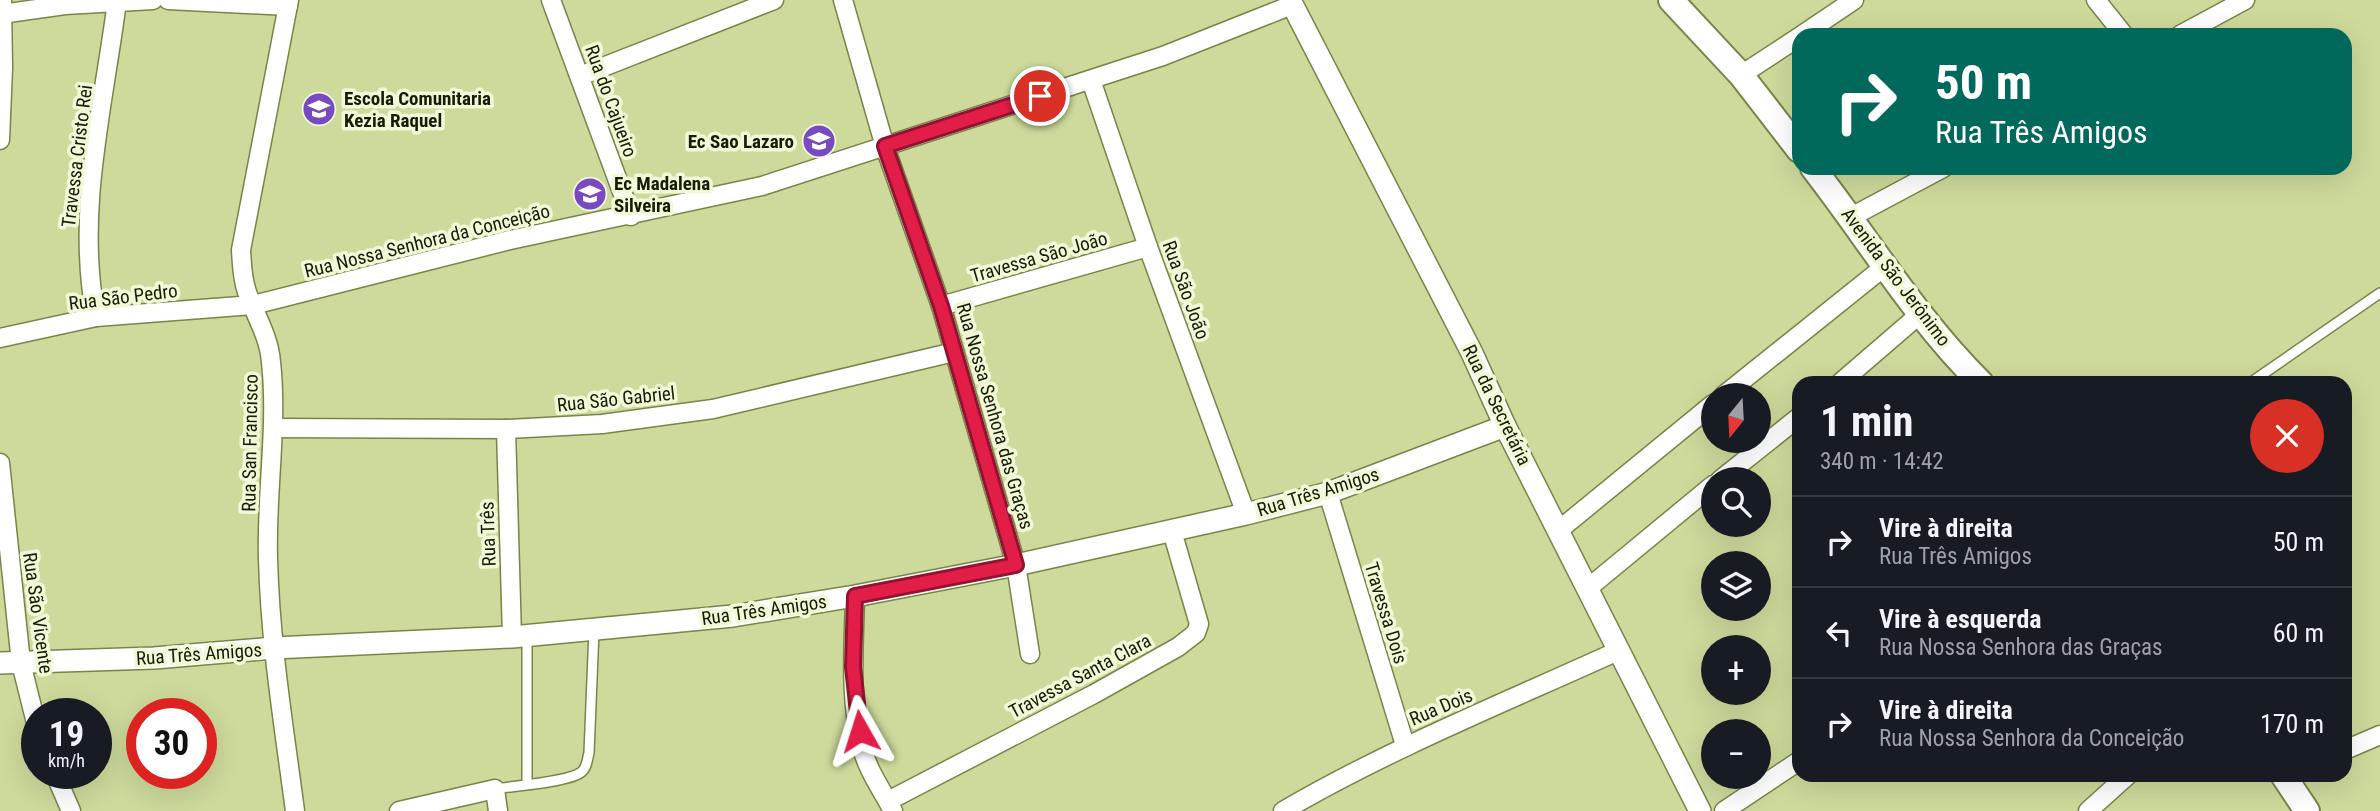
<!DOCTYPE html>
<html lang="pt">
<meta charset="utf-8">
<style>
:root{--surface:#171b24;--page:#242831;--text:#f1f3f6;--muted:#9ea1a6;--line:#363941}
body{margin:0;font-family:"Roboto Condensed",sans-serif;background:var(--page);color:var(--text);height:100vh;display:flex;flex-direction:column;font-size:26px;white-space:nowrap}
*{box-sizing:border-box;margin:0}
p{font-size:23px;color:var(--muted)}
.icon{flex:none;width:38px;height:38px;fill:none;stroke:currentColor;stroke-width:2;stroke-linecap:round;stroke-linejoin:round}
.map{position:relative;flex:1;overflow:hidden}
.details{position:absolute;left:1792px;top:376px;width:560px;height:406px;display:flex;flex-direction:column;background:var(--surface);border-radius:21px;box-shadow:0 7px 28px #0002}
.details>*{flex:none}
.guide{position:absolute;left:1792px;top:28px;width:560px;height:147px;border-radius:21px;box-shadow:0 7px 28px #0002;background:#00695c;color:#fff;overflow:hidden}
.needle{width:46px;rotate:198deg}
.buttons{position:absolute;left:1701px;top:383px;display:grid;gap:14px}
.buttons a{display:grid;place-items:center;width:70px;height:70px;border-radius:50%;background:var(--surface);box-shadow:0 7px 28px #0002;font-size:35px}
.speed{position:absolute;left:21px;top:698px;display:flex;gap:14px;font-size:35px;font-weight:700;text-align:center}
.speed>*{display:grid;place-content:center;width:91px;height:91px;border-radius:50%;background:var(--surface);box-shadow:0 7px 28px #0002;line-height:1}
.speed small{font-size:18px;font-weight:400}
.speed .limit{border:10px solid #d22;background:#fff;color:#111}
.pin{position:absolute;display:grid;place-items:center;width:60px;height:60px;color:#fff;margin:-30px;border:4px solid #fff;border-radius:50%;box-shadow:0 2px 7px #0007}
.me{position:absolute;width:77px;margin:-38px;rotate:354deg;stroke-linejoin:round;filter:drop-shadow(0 0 5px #0008)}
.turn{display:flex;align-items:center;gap:24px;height:147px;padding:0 28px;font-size:32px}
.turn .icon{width:91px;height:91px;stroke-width:2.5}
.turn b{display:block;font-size:49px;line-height:60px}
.round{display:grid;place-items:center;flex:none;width:74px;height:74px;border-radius:37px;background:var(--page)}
.summary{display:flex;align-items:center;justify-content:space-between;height:119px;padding:0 28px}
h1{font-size:42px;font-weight:700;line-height:52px}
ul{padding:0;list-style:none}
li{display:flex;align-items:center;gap:21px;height:91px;padding:0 28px;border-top:2px solid var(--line)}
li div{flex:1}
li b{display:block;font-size:26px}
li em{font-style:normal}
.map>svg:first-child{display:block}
</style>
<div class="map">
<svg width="2380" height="811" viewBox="0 0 2380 811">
<rect width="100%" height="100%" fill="#cdda9b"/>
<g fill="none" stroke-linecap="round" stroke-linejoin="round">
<defs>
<g id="service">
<path d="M2250 383 2380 293"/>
<path d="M527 784V635"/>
<path d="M495 789C513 786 567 782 580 773 587 769 587 760 589 753L594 630"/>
</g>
<g id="minor">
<path d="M168 0 288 6"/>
<path d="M289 0 241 250C242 265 242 278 247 292 255 315 269 336 271 362 278 427 266 492 268 558 270 643 284 727 295 811"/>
<path d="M551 0 631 216"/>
<path d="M843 0 885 147 941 306 1016 565 1030 654"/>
<path d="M2096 0 2124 35"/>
<path d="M1 14 65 5 153 0"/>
<path d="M1802 35 1854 0"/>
<path d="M2180 35 2245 0"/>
<path d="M1741 75 1799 37"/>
<path d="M580 76 774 0"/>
<path d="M1091 80 1148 247 1246 514"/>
<path d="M0 140 3 68 2 0"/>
<path d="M1851 217 1943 168"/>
<path d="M941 306 1148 247"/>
<path d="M96 317C75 212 104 105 117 1"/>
<path d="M0 338 96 317 253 305 510 240 762 186 1163 56 1292 5"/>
<path d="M1840 383 1920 314"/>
<path d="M1723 396 1884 267"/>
<path d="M274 428 506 429 602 424 713 409 954 352"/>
<path d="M506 429 512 637"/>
<path d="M0 463 21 663 37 727"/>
<path d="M1720 480 1799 417"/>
<path d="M1328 493 1405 745"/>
<path d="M1559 530 1713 404"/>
<path d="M1587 589 1713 485"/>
<path d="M855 596C854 645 849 699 862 748 868 771 882 790 893 811"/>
<path d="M2345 750 2380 735"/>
<path d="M55 774 71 811"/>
<path d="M888 801 1094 694 1178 647 1196 633 1199 624 1172 531"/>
<path d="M399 811 495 789 498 811"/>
<path d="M1283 811C1391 748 1506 702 1620 650"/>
<path d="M1724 811 1799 761"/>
<path d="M2088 811 2128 775"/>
</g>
<g id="tertiary">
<path d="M1290 0 1472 353 1505 426 1700 811"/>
<path d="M0 663 154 658 274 648 512 637 733 616 855 596 1016 565 1246 514 1328 493 1505 426"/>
</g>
<g id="secondary">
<path d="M1671 0 1741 75 1799 150"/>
<path d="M1813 168C1869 240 1916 319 1981 383"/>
<path d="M2283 775 2307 811"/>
</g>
</defs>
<!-- service casing -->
<use href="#service" stroke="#798448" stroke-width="12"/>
<!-- minor casing -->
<use href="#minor" stroke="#798448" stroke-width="21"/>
<!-- tertiary casing -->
<use href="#tertiary" stroke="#798448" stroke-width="24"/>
<!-- secondary casing -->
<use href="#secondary" stroke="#798448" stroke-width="28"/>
<!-- service -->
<use href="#service" stroke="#fff" stroke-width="9"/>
<!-- minor -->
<use href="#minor" stroke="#fff" stroke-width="18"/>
<!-- tertiary -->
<use href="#tertiary" stroke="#fff" stroke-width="21"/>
<!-- secondary -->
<use href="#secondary" stroke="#fff" stroke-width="24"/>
</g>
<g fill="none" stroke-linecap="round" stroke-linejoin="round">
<defs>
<path id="route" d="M860 731 853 667 855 596 1016 565 941 306 885 146 1040 96"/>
</defs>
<!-- route casing -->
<use href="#route" stroke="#92132f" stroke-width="18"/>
<!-- route -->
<use href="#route" stroke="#e11d48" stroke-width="12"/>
</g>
<!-- icons -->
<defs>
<symbol id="school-disc" viewBox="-11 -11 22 22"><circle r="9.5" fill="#7849c1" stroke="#f0f8d8"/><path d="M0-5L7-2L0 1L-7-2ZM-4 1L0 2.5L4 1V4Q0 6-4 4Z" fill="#fff"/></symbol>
</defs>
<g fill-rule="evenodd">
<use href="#school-disc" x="300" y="90" width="38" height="38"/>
<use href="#school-disc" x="800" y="122" width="38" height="38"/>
<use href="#school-disc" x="571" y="175" width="38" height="38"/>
</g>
<g text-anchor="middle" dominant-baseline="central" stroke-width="7" stroke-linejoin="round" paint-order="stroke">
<!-- poi labels -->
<g font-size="19" font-weight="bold" fill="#181c04" stroke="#f0f8d8" text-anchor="start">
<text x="344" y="98">Escola Comunitaria<tspan x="344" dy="22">Kezia Raquel</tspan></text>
<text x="794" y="141" text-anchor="end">Ec Sao Lazaro</text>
<text x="614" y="183">Ec Madalena<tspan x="614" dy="22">Silveira</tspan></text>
</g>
<!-- street labels -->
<g font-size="19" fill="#181c04" stroke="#f0f8d8">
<text transform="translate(611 101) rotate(70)">Rua do Cajueiro</text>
<text transform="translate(77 156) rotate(-83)">Travessa Cristo Rei</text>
<text transform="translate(427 241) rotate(-14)">Rua Nossa Senhora da Conceição</text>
<text transform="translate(1039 257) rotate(-16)">Travessa São João</text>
<text transform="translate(1896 277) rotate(53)">Avenida São Jerônimo</text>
<text transform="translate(1186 290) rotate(70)">Rua São João</text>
<text transform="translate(123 297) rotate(-7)">Rua São Pedro</text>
<text transform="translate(616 399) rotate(-6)">Rua São Gabriel</text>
<text transform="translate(1497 405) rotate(64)">Rua da Secretária</text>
<text transform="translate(995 416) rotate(74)">Rua Nossa Senhora das Graças</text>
<text transform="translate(250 443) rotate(-89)">Rua San Francisco</text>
<text transform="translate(1318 492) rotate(-17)">Rua Três Amigos</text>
<text transform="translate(488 534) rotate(-92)">Rua Três</text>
<text transform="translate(764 610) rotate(-8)">Rua Três Amigos</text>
<text transform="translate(38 613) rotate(82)">Rua São Vicente</text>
<text transform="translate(1386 613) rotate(73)">Travessa Dois</text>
<text transform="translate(199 654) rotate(-4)">Rua Três Amigos</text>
<text transform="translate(1080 676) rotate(-28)">Travessa Santa Clara</text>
<text transform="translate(1441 707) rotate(-23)">Rua Dois</text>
</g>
</g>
</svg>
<div class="buttons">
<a><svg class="needle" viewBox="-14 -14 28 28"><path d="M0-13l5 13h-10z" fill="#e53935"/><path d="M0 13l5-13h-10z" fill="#9ea1a6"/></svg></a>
<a><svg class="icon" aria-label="search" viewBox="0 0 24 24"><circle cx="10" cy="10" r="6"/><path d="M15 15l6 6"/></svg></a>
<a><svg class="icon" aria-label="layers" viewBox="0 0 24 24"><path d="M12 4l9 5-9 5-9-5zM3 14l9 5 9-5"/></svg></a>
<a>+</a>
<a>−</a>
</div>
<div class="speed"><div>19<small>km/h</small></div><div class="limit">30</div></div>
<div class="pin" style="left:1040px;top:96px;background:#d93025"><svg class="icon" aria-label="arrive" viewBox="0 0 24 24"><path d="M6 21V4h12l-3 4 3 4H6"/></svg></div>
<svg class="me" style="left:860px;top:731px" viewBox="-20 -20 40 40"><path d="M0-17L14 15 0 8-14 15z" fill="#e11d48" stroke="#fff" stroke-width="4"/></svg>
<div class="guide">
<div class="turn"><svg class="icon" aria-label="right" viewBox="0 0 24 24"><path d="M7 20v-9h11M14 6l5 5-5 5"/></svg><div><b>50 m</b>Rua Três Amigos</div></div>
</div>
<section class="details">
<div class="summary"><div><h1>1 min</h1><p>340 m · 14:42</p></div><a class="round" style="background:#d93025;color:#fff"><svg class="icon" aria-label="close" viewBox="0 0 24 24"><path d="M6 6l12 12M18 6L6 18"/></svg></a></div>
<ul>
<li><svg class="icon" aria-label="right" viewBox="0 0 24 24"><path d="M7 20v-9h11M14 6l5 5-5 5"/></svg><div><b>Vire à direita</b><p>Rua Três Amigos</p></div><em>50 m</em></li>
<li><svg class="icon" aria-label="left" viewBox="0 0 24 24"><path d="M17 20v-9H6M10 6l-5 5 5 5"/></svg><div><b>Vire à esquerda</b><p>Rua Nossa Senhora das Graças</p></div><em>60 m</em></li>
<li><svg class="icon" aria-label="right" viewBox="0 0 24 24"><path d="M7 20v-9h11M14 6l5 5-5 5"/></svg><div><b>Vire à direita</b><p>Rua Nossa Senhora da Conceição</p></div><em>170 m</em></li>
</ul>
</section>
</div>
